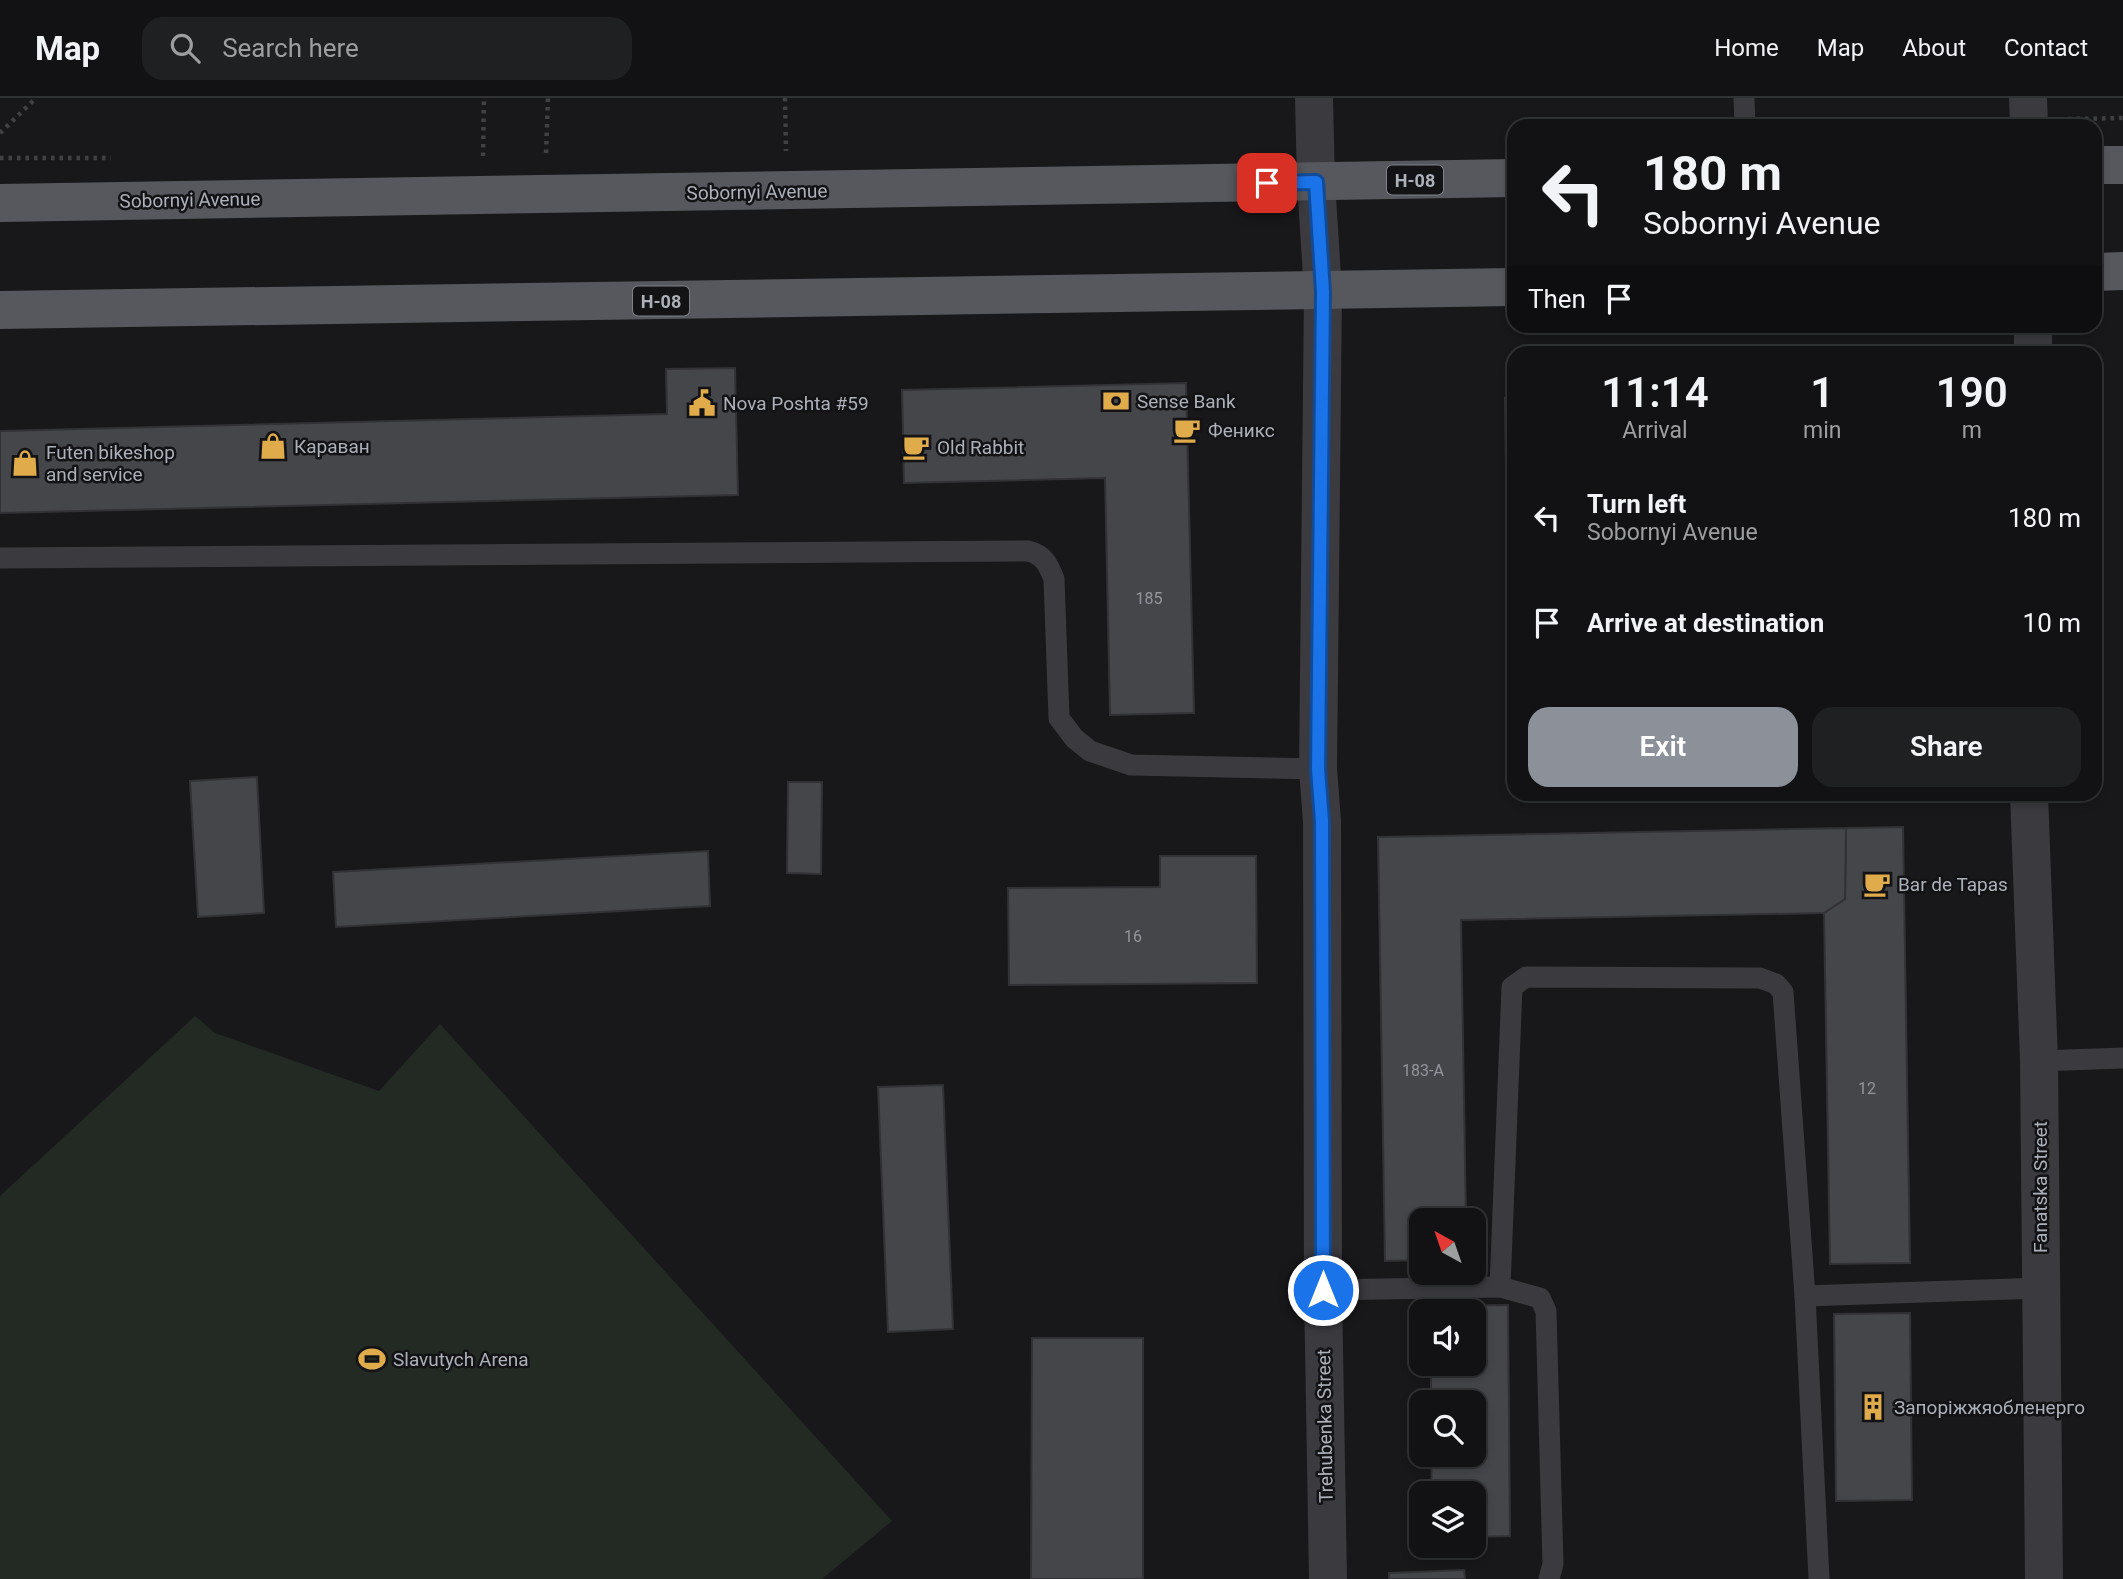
<!DOCTYPE html>
<meta charset="utf-8">
<style>
:root{--surface:#121214;--page:#1f2022;--text:#f1f3f6;--muted:#9c9ea0;--line:#313234;--accent:#8c9099}
body{margin:0;font-family:Roboto,sans-serif;background:var(--page);color:var(--text);height:100vh;display:flex;flex-direction:column;font-size:26px;white-space:nowrap}
*{box-sizing:border-box;margin:0}
p{font-size:23px;color:var(--muted)}
.icon{flex:none;width:38px;height:38px;fill:none;stroke:currentColor;stroke-width:2;stroke-linecap:round;stroke-linejoin:round}
.map{position:relative;flex:1;overflow:hidden}
.details{position:absolute;left:1507px;top:248px;width:595px;height:455px;display:flex;flex-direction:column;background:var(--surface);border-radius:21px;box-shadow:0 4px 10px #0003,0 0 0 2px var(--line)}
.details>*{flex:none}
.top-card{position:absolute;left:1507px;top:21px;width:595px;height:214px;border-radius:21px;box-shadow:0 4px 10px #0003,0 0 0 2px var(--line);background:#121214;color:var(--text);overflow:hidden}
.needle{width:46px;rotate:320deg}
.controls{position:absolute;left:1409px;top:1110px;display:grid;gap:14px}
.controls a{display:grid;place-items:center;width:77px;height:77px;border-radius:14px;background:var(--surface);box-shadow:0 4px 10px #0003,0 0 0 2px var(--line);font-size:35px}
.pin{position:absolute;display:grid;place-items:center;width:60px;height:60px;color:#fff;margin:-30px;border-radius:14px;box-shadow:0 4px 10px #0006}
.me{position:absolute;width:77px;margin:-38px;rotate:0deg;stroke-linejoin:round;filter:drop-shadow(0 0 5px #0008)}
.turn{display:flex;align-items:center;gap:24px;height:147px;padding:0 21px;font-size:32px}
.turn .icon{width:91px;height:91px;stroke-width:2.5}
.turn b{display:block;font-size:49px;line-height:60px}
.then{display:flex;align-items:center;height:66px;padding:0 21px;background:#0003;gap:14px;font-size:26px}
.eta{display:flex;justify-content:space-evenly;align-items:center;height:119px;text-align:center}
.eta b{font-size:42px;font-weight:600;line-height:49px}
.action{display:flex;gap:14px;margin-top:auto;padding:14px 21px}
.action a{flex:1;height:80px;border-radius:21px;background:var(--accent);color:#fff;font-size:28px;font-weight:600;line-height:80px;text-align:center}
.action a+a{background:var(--page);color:var(--text)}
ul{padding:0;list-style:none}
li{display:flex;align-items:center;gap:21px;height:105px;padding:0 21px}
li div{flex:1}
li b{display:block;font-size:26px}
li em{font-style:normal}
header{display:flex;align-items:center;gap:42px;box-sizing:border-box;height:98px;padding:0 35px;background:var(--surface);border-bottom:2px solid var(--line)}
header strong{font-size:33px}
nav{display:flex;gap:38px;margin-inline-start:auto;font-size:24px}
.search{width:490px;height:63px;background:var(--page);display:flex;align-items:center;gap:18px;box-sizing:border-box;padding:0 24px;border-radius:21px;color:var(--muted);font-size:26px}
.map>svg:first-child{display:block}
</style>
<header>
<strong>Map</strong>
<div class="search"><svg class="icon" aria-label="search" viewBox="0 0 24 24"><circle cx="10" cy="10" r="6"/><path d="M15 15l6 6"/></svg>Search here</div>
<nav><a>Home</a><a>Map</a><a>About</a><a>Contact</a></nav>
</header>
<div class="map">
<svg width="2123" height="1481" viewBox="0 0 2123 1481">
<rect width="100%" height="100%" fill="#18181a"/>
<!-- green -->
<path fill="#232a23" d="M195 918 215 935 379 993 440 926 892 1423 822 1481H0V1098Z"/>
<!-- building -->
<g fill="#45464a" stroke="#323236" stroke-width="2">
<path d="M735 270 738 397 0 415V333L667 316 666 271Z"/>
<path d="M1186 285 1194 615 1110 617 1105 380 904 385 902 292Z"/>
<path d="M1505 300H1514V638H1510Z"/>
<path d="M257 679 264 815 198 819 190 683Z"/>
<path d="M788 684H822L821 776 787 775Z"/>
<path d="M1903 729 1910 1165 1830 1166 1824 815 1845 801 1846 730Z"/>
<path d="M1846 730 1845 801 1824 815 1461 822 1466 1122H1421V1162L1385 1163 1378 739Z"/>
<path d="M708 753 710 808 336 829 333 774Z"/>
<path d="M1160 758H1256L1257 885 1009 887 1008 790 1160 789Z"/>
<path d="M943 987 953 1231 888 1234 878 989Z"/>
<path d="M1508 1207 1510 1438 1474 1439V1395H1432L1431 1356H1474V1304H1431V1265H1474V1213H1430V1208Z"/>
<path d="M1910 1215 1912 1402 1836 1403 1834 1216Z"/>
<path d="M1032 1240H1143V1481H1031Z"/>
<path d="M1464 1472 1465 1481H1389V1475Z"/>
</g>
<g fill="none" stroke-linecap="round" stroke-linejoin="round">
<!-- path -->
<g stroke="#404145" stroke-width="4.5" stroke-dasharray="3.5 5" stroke-linecap="butt">
<path d="M785 0 786 53"/>
<path d="M2068 21 2123 20"/>
<path d="M1774 27 1989 23"/>
<path d="M0 35 36 0"/>
<path d="M546 55 548 0"/>
<path d="M483 58 484 0"/>
<path d="M0 60H111"/>
</g>
<!-- service -->
<g stroke="#3a3a3f" stroke-width="21">
<path d="M1744 0 1745 28"/>
<path d="M0 460 1028 453C1044 457 1048 466 1054 481L1059 620 1074 640 1090 653 1131 667 1318 671"/>
<path d="M2039 963 2123 960"/>
<path d="M1500 1189 1540 1200 1546 1213 1553 1466 1549 1481"/>
<path d="M1323 1192 1500 1189 1512 889 1526 879 1760 880 1776 886 1783 894 1805 1198 2040 1190"/>
<path d="M1805 1198 1819 1481"/>
</g>
<!-- minor -->
<g stroke="#3a3a3f" stroke-width="38">
<path d="M1316 84 1323 194 1318 671 1322 723 1323 1192 1328 1481"/>
<path d="M2033 256V228"/>
<path d="M2029 696 2039 963 2044 1481"/>
</g>
<!-- tertiary -->
<g stroke="#3a3a3f" stroke-width="38">
<path d="M1314 0 1316 84"/>
<path d="M2028 0 2029 28"/>
</g>
<!-- primary -->
<g stroke="#56585d" stroke-width="38">
<path d="M2095 67H2123"/>
<path d="M0 105 1514 80"/>
<path d="M2095 174 2123 173"/>
<path d="M0 212 1514 189"/>
</g>
</g>
<g fill="none" stroke-linecap="round" stroke-linejoin="round">
<defs>
<path id="route" d="M1267 85 1316 84 1323 194 1318 671 1322 723 1323 1192"/>
</defs>
<!-- route casing -->
<use href="#route" stroke="#114b97" stroke-width="18"/>
<!-- route -->
<use href="#route" stroke="#1a73e8" stroke-width="12"/>
</g>
<!-- icons -->
<defs>
<symbol id="bank-bare" viewBox="-9 -9 18 18"><path d="M-6-4H6V4H-6ZM0-2.3a2.3 2.3 0 1 0 0 4.6a2.3 2.3 0 1 0 0-4.6Z" fill="#e0ab4b" stroke="#131315" stroke-width="2.5" paint-order="stroke"/></symbol>
<symbol id="civic-bare" viewBox="-9 -9 18 18"><path d="M-.6-6.5H3V-4.5H.6V-3L4-1V1h2V6H-6V1h2V-1L-.6-3ZM-1.2 2.5V6h2.4V2.5Z" fill="#e0ab4b" stroke="#131315" stroke-width="2.5" paint-order="stroke"/></symbol>
<symbol id="cafe-bare" viewBox="-9 -9 18 18"><path d="M-5.5-4.5H6V0H3Q3 3.5 0 3.5H-2.5Q-5.5 3.5-5.5 0ZM3-3.2v2h1.7v-2ZM-6 4.5H4V6H-6Z" fill="#e0ab4b" stroke="#131315" stroke-width="2.5" paint-order="stroke"/></symbol>
<symbol id="shop-bare" viewBox="-9 -9 18 18"><path d="M-5-2.5h2.3a2.7 3.5 0 0 1 5.4 0H5L5.5 6h-11ZM-1.5-2.5h3a1.5 2.3 0 0 0-3 0Z" fill="#e0ab4b" stroke="#131315" stroke-width="2.5" paint-order="stroke"/></symbol>
<symbol id="stadium-bare" viewBox="-9 -9 18 18"><path d="M0-5a6.5 5 0 1 0 0 10a6.5 5 0 1 0 0-10ZM-3.5-1.8h7v3.6h-7Z" fill="#e0ab4b" stroke="#131315" stroke-width="2.5" paint-order="stroke"/></symbol>
<symbol id="building-bare" viewBox="-9 -9 18 18"><path d="M-4-6H4V6H1V3H-1V6H-4ZM-2.5-4.3h1.7v1.8h-1.7ZM.8-4.3h1.7v1.8H.8ZM-2.5-1h1.7V.8h-1.7ZM.8-1h1.7V.8H.8Z" fill="#e0ab4b" stroke="#131315" stroke-width="2.5" paint-order="stroke"/></symbol>
</defs>
<g fill-rule="evenodd">
<use href="#bank-bare" x="1097" y="284" width="38" height="38"/>
<use href="#civic-bare" x="683" y="286" width="38" height="38"/>
<use href="#cafe-bare" x="1168" y="313" width="38" height="38"/>
<use href="#shop-bare" x="254" y="329" width="38" height="38"/>
<use href="#cafe-bare" x="897" y="330" width="38" height="38"/>
<use href="#shop-bare" x="6" y="346" width="38" height="38"/>
<use href="#cafe-bare" x="1858" y="767" width="38" height="38"/>
<use href="#stadium-bare" x="353" y="1242" width="38" height="38"/>
<use href="#building-bare" x="1854" y="1290" width="38" height="38"/>
</g>
<g text-anchor="middle" dominant-baseline="central" stroke-width="5" stroke-linejoin="round" paint-order="stroke">
<!-- number labels -->
<g font-size="16" fill="#92969c">
<text x="1149" y="500">185</text>
<text x="1133" y="838">16</text>
<text x="1423" y="972">183-А</text>
<text x="1867" y="990">12</text>
</g>
<!-- shield labels -->
<g fill="#131315" stroke="#7e8187" stroke-width="2">
<rect x="1387" y="67.5" width="56" height="29" rx="5"/>
<rect x="633" y="188.5" width="56" height="29" rx="5"/>
</g>
<g font-size="18" font-weight="bold" fill="#acb0b8">
<text x="1415" y="82">Н-08</text>
<text x="661" y="203">Н-08</text>
</g>
<!-- street labels -->
<g font-size="19" fill="#acb0b8" stroke="#131315">
<text transform="translate(757 94) rotate(-1)">Sobornyi Avenue</text>
<text transform="translate(190 102) rotate(-1)">Sobornyi Avenue</text>
<text transform="translate(2040 1089) rotate(-90)">Fanatska Street</text>
<text transform="translate(1325 1328) rotate(-91)">Trehubenka Street</text>
</g>
<!-- poi labels -->
<g font-size="19" fill="#acb0b8" stroke="#131315" text-anchor="start">
<text x="1137" y="303">Sense Bank</text>
<text x="723" y="305">Nova Poshta #59</text>
<text x="1208" y="332">Феникс</text>
<text x="294" y="348">Караван</text>
<text x="937" y="349">Old Rabbit</text>
<text x="46" y="354">Futen bikeshop<tspan x="46" dy="22">and service</tspan></text>
<text x="1898" y="786">Bar de Tapas</text>
<text x="393" y="1261">Slavutych Arena</text>
<text x="1894" y="1309">Запоріжжяобленерго</text>
</g>
</g>
</svg>
<div class="controls">
<a><svg class="needle" viewBox="-14 -14 28 28"><path d="M0-13l5 13h-10z" fill="#e53935"/><path d="M0 13l5-13h-10z" fill="#9c9ea0"/></svg></a>
<a><svg class="icon" aria-label="sound" viewBox="0 0 24 24"><path d="M4 9h4l5-4v14l-5-4H4zM17 9q2 3 0 6"/></svg></a>
<a><svg class="icon" aria-label="search" viewBox="0 0 24 24"><circle cx="10" cy="10" r="6"/><path d="M15 15l6 6"/></svg></a>
<a><svg class="icon" aria-label="layers" viewBox="0 0 24 24"><path d="M12 4l9 5-9 5-9-5zM3 14l9 5 9-5"/></svg></a>
</div>
<div class="pin" style="left:1267px;top:85px;background:#d93025"><svg class="icon" aria-label="arrive" viewBox="0 0 24 24"><path d="M6 21V4h12l-3 4 3 4H6"/></svg></div>
<svg class="me" style="left:1323px;top:1192px" viewBox="-20 -20 40 40"><circle r="17" fill="#1a73e8" stroke="#fff" stroke-width="3"/><path d="M0-11L8 9 0 5-8 9z" fill="#fff"/></svg>
<div class="top-card">
<div class="turn"><svg class="icon" aria-label="left" viewBox="0 0 24 24"><path d="M17 20v-9H6M10 6l-5 5 5 5"/></svg><div><b>180 m</b>Sobornyi Avenue</div></div>
<div class="then">Then<svg class="icon" aria-label="arrive" viewBox="0 0 24 24"><path d="M6 21V4h12l-3 4 3 4H6"/></svg></div>
</div>
<section class="details">
<div class="eta">
<div><b>11:14</b><p>Arrival</p></div>
<div><b>1</b><p>min</p></div>
<div><b>190</b><p>m</p></div>
</div>
<ul>
<li><svg class="icon" aria-label="left" viewBox="0 0 24 24"><path d="M17 20v-9H6M10 6l-5 5 5 5"/></svg><div><b>Turn left</b><p>Sobornyi Avenue</p></div><em>180 m</em></li>
<li><svg class="icon" aria-label="arrive" viewBox="0 0 24 24"><path d="M6 21V4h12l-3 4 3 4H6"/></svg><div><b>Arrive at destination</b></div><em>10 m</em></li>
</ul>
<div class="action"><a>Exit</a><a>Share</a></div>
</section>
</div>
